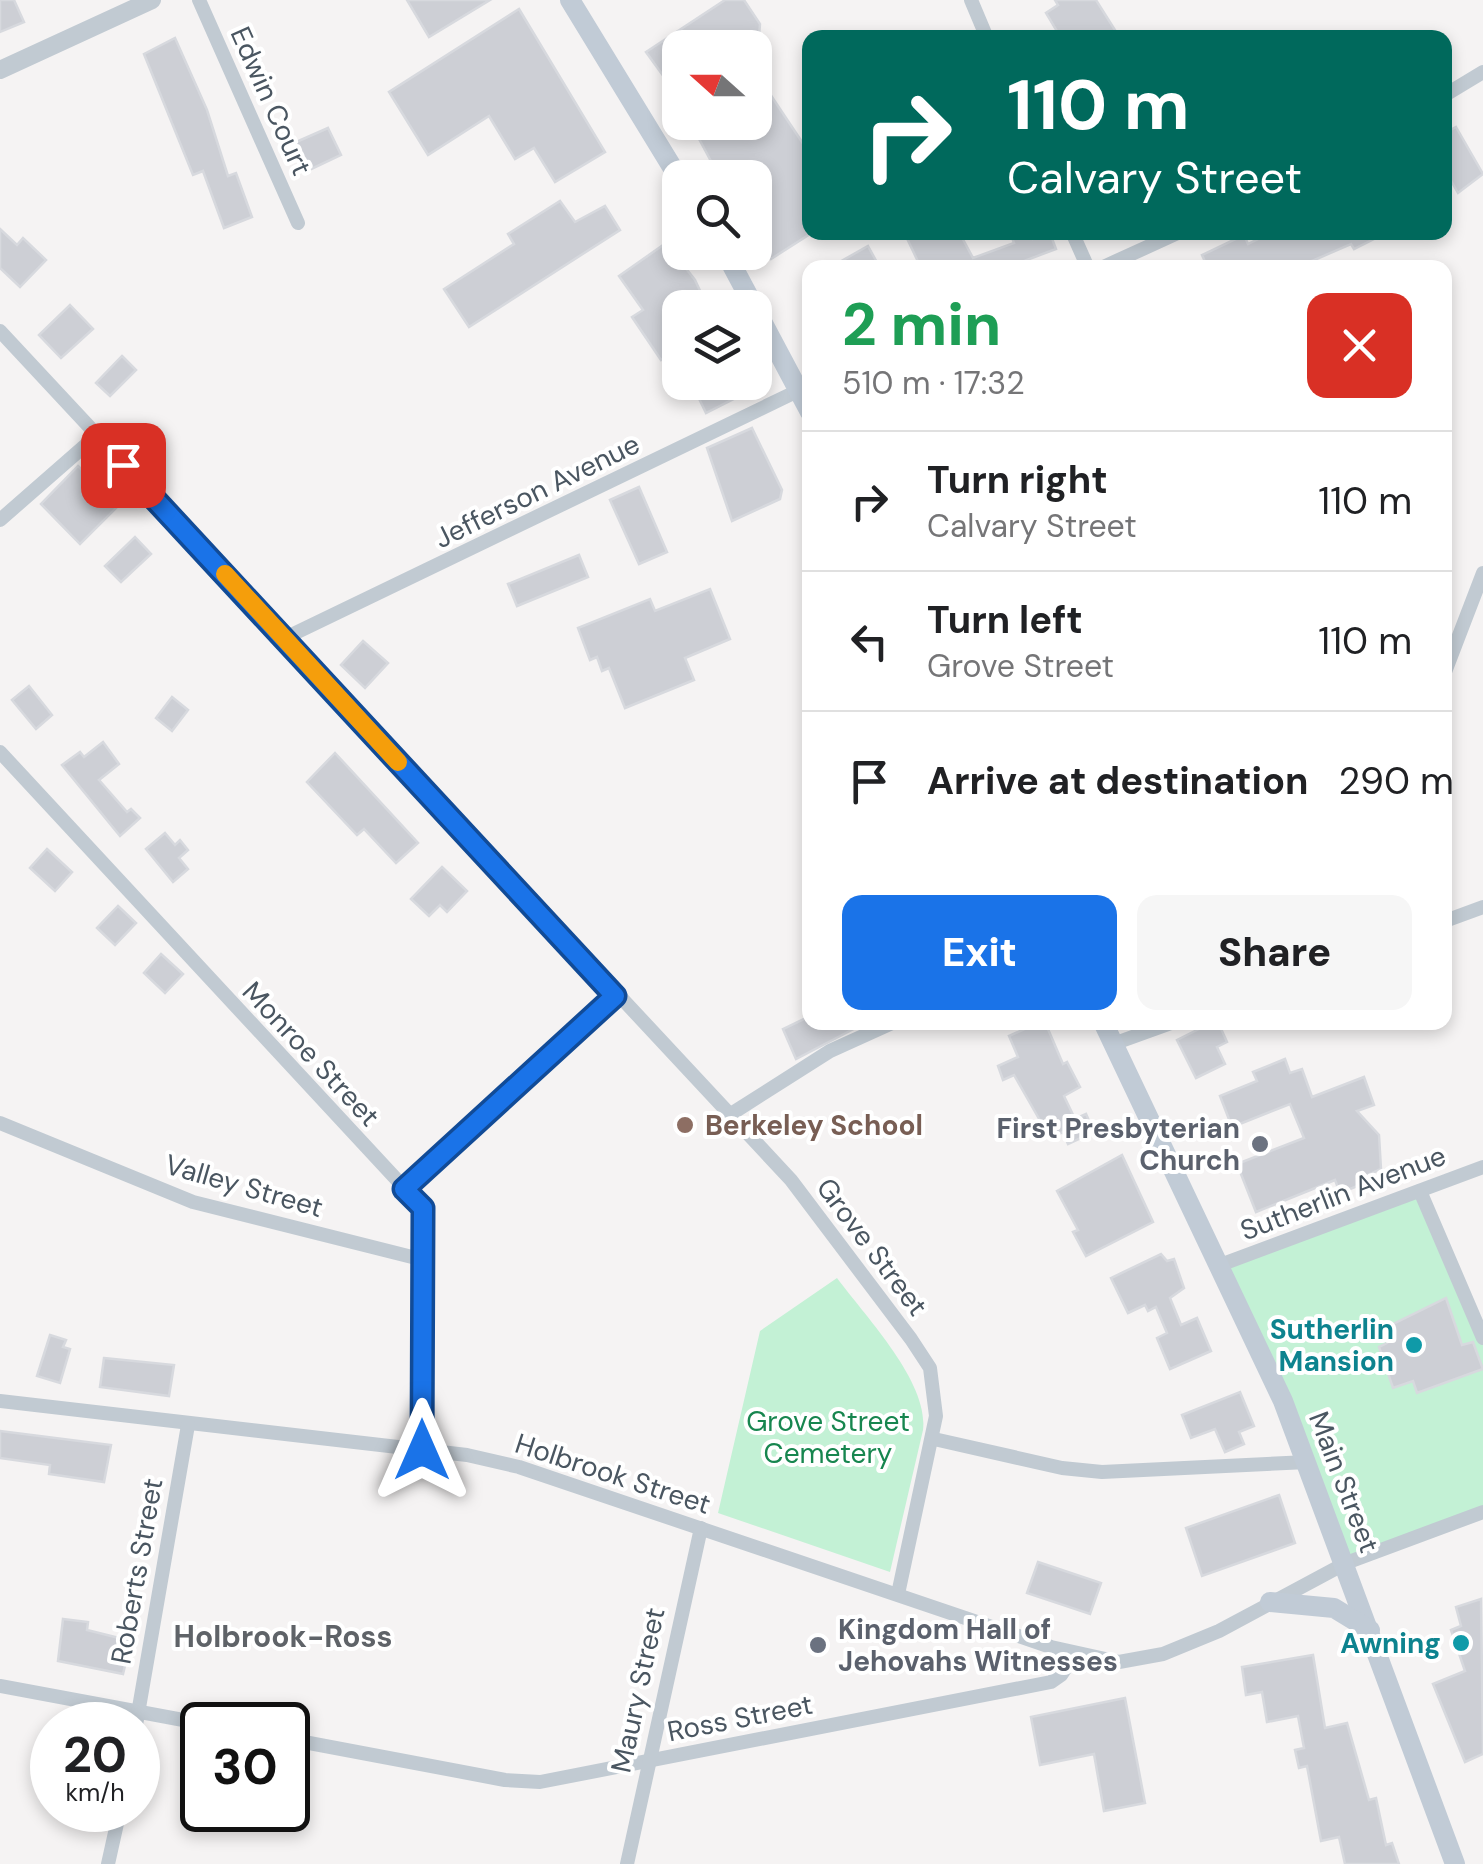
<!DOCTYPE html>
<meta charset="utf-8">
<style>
:root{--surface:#fff;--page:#f6f6f6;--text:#202124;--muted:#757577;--line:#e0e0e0;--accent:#1a73e8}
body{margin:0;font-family:"DM Sans",sans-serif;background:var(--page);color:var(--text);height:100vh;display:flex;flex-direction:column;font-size:38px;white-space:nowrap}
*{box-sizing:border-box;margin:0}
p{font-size:32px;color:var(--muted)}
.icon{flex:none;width:55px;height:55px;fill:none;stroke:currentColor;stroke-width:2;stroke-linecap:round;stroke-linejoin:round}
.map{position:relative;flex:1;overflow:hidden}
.details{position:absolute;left:802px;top:260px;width:650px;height:770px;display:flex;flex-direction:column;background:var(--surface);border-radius:20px;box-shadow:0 5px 15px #0003}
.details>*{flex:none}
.top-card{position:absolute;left:802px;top:30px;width:650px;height:210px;border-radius:20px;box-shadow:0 5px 15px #0003;background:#00695c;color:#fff;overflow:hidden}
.needle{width:65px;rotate:291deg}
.buttons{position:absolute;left:662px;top:30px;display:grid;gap:20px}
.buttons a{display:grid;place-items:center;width:110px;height:110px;border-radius:20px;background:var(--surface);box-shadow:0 5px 15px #0003;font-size:50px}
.speed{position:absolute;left:30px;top:1702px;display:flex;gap:20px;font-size:50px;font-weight:700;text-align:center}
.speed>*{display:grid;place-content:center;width:130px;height:130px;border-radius:50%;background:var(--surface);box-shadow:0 5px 15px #0003;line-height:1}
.speed small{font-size:25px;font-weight:400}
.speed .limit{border:5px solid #111;border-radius:15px;background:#fff;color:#111}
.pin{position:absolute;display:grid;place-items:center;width:85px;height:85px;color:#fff;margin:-42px;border-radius:20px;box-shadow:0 5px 15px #0006}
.me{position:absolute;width:110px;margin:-55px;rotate:0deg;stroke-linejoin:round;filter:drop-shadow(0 0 8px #0008)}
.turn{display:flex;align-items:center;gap:35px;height:210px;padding:0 40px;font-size:45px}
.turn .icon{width:130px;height:130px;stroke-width:2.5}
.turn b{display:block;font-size:70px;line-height:85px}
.round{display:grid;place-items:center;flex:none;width:105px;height:105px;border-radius:20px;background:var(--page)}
.headline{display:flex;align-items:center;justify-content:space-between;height:170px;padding:0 40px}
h1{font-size:60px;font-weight:800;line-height:75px;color:#1e9e55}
.button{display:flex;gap:20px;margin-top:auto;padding:20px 40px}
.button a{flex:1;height:115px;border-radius:20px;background:var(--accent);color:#fff;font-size:40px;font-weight:800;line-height:115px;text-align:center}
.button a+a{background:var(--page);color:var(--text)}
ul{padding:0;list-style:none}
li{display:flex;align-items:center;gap:30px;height:140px;padding:0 40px;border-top:2px solid var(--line)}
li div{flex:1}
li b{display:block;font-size:38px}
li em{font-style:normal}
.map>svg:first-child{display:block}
</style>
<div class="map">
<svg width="1483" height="1864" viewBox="0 0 1483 1864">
<rect width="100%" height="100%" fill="#f5f3f3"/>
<!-- green -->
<g fill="#c3f1d5">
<path d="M1420 1191 1483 1325V1512L1346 1563 1220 1265Z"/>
<path d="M837 1278C865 1316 929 1382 923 1430L890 1572 718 1513 760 1331Z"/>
</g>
<!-- building -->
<g fill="#cdcfd5" stroke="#d7d9de" stroke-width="2.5">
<path d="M0 0H14L24 22 0 32Z"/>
<path d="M407 0H490L429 37Z"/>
<path d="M725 0H744L760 24 758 48H680V99L646 52Z"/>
<path d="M1055 0H1096L1120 38H1061L1046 13 1058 5Z"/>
<path d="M519 9 605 152 555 182 534 148 515 159 489 116 428 155 389 92Z"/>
<path d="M175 38 207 110 228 176 236 173 252 217 224 228 203 171 193 175 144 54Z"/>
<path d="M766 88 810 154V234L771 259 755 235V178H720L690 122H755V95Z"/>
<path d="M1456 127 1483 174 1458 193 1445 170V133Z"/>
<path d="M328 128 341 155 307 171 294 143Z"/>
<path d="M560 201 575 222 605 206 620 230 469 327 444 289 514 244 508 234Z"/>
<path d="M0 229 17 245 23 238 46 260 20 287 0 268Z"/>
<path d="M904 232H959L973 258 1014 243 1010 232H1030L1033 239 1050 233 1056 249 1016 264 1017 268H921Z"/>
<path d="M1272 232H1388L1354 249 1351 244 1312 261 1315 268H1208L1202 255 1244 235 1248 244Z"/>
<path d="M666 243 695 280 708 308H680V348L661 360 632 317 643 310 619 276Z"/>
<path d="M868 246 880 268H829Z"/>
<path d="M70 305 93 329 61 358 39 335Z"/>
<path d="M122 356 136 370 110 396 96 383Z"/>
<path d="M691 382H767L706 413Z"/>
<path d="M752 428 782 490 780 499 732 521 707 448Z"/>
<path d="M78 466 118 506 80 544 41 504Z"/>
<path d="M639 487 667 552 639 564 610 500Z"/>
<path d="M135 537 151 554 121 582 105 566Z"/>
<path d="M579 555 588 577 517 606 508 584Z"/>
<path d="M710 589 730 639 685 658 694 680 625 708 609 668 602 671 597 657 590 660 578 628 650 599 655 611Z"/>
<path d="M363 641 388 663 365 688 341 665Z"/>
<path d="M29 686 52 715 36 729 12 700Z"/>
<path d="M172 697 188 710 172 731 156 718Z"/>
<path d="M103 742 119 764 99 780 127 812 131 809 140 818 120 836 62 765 80 752 84 757Z"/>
<path d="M335 753 418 843 396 863 364 829 357 835 307 782Z"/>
<path d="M165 833 175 845 180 840 188 850 179 858 188 869 173 882 146 849Z"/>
<path d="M47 849 72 872 55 891 30 868Z"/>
<path d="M442 867 467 891 447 912 440 905 429 916 411 899Z"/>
<path d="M118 906 136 923 115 945 97 928Z"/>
<path d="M161 954 183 974 165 993 144 973Z"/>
<path d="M808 1017 810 1022H867L796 1059 783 1029Z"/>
<path d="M1040 1022H1045L1063 1064 1067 1062 1080 1087 1064 1096 1075 1119 1086 1114 1094 1132 1068 1144 1063 1132 1050 1138 1014 1075 1003 1080 998 1066 1018 1057 1009 1036Z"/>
<path d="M1213 1022H1218L1227 1042 1217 1047 1225 1064 1196 1078 1177 1040Z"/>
<path d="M1285 1059 1290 1073 1302 1069 1312 1097 1364 1077 1374 1105 1357 1111 1379 1135 1381 1169 1368 1175 1370 1181 1340 1193 1335 1180 1256 1212 1237 1164 1304 1138 1290 1104 1232 1127 1220 1096 1257 1081 1253 1072Z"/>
<path d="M1122 1155 1153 1222 1086 1256 1073 1232 1078 1230 1057 1191Z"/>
<path d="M1161 1254 1167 1261 1174 1259 1184 1288 1170 1298 1181 1325 1197 1318 1211 1351 1170 1369 1157 1338 1167 1333 1156 1307 1148 1311 1145 1305 1128 1313 1111 1278Z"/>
<path d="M1446 1298 1462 1345 1473 1342 1483 1369 1417 1393 1413 1381 1393 1388 1379 1347 1387 1343V1327Z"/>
<path d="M50 1335 66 1340 63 1347 70 1349 60 1383 37 1376Z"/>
<path d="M104 1358 174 1365 169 1396 100 1387Z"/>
<path d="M1240 1392 1254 1426 1239 1432 1244 1444 1225 1452 1215 1429 1191 1438 1182 1415Z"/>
<path d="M0 1431 111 1445 104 1482 49 1474 50 1465 0 1458Z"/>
<path d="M1279 1495 1295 1543 1202 1576 1186 1528Z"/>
<path d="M1038 1562 1101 1583 1090 1614 1027 1593Z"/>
<path d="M1481 1599 1483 1754 1465 1762 1433 1684 1465 1671 1451 1630 1461 1626 1456 1607Z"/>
<path d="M63 1619 88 1622 87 1630 131 1641 123 1674 58 1661Z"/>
<path d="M1313 1655 1325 1728 1347 1723 1369 1800 1376 1798 1386 1845 1392 1843 1399 1864H1345L1339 1837 1321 1841 1307 1766 1299 1768 1295 1750 1304 1748 1298 1716 1267 1722 1262 1692 1246 1695 1242 1667Z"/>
<path d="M1125 1698 1145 1803 1104 1811 1094 1754 1040 1765 1031 1717Z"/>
</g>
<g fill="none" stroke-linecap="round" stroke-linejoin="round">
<!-- minor -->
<g stroke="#c1cad2" stroke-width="14">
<path d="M199 0 298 223"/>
<path d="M971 0 987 38"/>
<path d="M1445 95 1483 72"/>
<path d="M1072 232 1088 268"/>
<path d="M1101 268 1180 232"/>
<path d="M0 331 791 1180 911 1339 930 1368 936 1416 898 1594"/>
<path d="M0 520 96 436"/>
<path d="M285 638 810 385"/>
<path d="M1445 672 1483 573"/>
<path d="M0 752 423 1208 422 1450"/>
<path d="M1445 921 1483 907"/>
<path d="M1113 1044 1174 1022"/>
<path d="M731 1114 830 1051 894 1022"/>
<path d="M0 1123 193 1202 424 1260"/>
<path d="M404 1189 615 996"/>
<path d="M1420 1191 1483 1338"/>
<path d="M1220 1265 1483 1167"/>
<path d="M0 1401 467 1455 519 1467 1051 1647 1119 1662 1163 1654 1219 1631 1346 1563 1483 1512"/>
<path d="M934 1439 1062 1468 1102 1472 1308 1462"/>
<path d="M0 1686 210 1725"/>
<path d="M136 1725 188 1425"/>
<path d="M288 1739 505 1780 540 1782 1051 1682 1061 1675 1075 1654"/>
<path d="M108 1864 120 1810"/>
<path d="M627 1864 701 1528"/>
</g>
<!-- tertiary -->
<path stroke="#c1cad2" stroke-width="18" d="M0 70 152 0"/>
<!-- secondary -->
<g stroke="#c1cbd6" stroke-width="20">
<path d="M570 0 680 180"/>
<path d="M725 252 810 412"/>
<path d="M1103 1022 1283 1401 1455 1864"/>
<path d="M1270 1602 1334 1608 1370 1630"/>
</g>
</g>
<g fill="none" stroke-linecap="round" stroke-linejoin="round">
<defs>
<path id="route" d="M123 465 615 996 404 1189 423 1208 422 1450"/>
</defs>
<!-- route casing -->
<use href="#route" stroke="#114b97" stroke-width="25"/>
<!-- route -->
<use href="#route" stroke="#1a73e8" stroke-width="18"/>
<!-- slow -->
<path stroke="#f59e0b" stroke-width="18" d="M225 574 398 762"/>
</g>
<!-- markers -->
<circle fill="#8d6e63" stroke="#fff" stroke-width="4" cx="685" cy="1125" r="10"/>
<g fill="#6b7280" stroke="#fff" stroke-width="4">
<circle cx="1260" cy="1144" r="10"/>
<circle cx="818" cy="1645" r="10"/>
</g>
<g fill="#0f9aa8" stroke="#fff" stroke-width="4">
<circle cx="1414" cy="1345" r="10"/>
<circle cx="1461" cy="1643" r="10"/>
</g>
<g text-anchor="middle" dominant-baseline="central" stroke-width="8" stroke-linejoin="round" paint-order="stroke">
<!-- street labels -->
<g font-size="28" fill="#4a5661" stroke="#fff">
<text transform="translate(271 101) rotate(66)">Edwin Court</text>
<text transform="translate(537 491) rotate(-26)">Jefferson Avenue</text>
<text transform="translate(311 1054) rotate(47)">Monroe Street</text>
<text transform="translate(244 1186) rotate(16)">Valley Street</text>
<text transform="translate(1343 1193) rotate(-21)">Sutherlin Avenue</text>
<text transform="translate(872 1247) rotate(53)">Grove Street</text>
<text transform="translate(613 1474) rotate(18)">Holbrook Street</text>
<text transform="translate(1344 1482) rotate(69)">Main Street</text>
<text transform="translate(137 1571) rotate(-80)">Roberts Street</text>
<text transform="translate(638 1690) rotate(-78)">Maury Street</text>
<text transform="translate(740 1718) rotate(-11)">Ross Street</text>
</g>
<!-- education labels -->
<g font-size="28" font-weight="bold" fill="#785e54" stroke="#fff" text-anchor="start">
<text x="705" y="1125">Berkeley School</text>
</g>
<!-- worship labels -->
<g font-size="28" font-weight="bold" fill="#5b616d" stroke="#fff" text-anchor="end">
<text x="1240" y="1128">First Presbyterian<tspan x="1240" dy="32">Church</tspan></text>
<text x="838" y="1629" text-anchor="start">Kingdom Hall of<tspan x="838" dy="32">Jehovahs Witnesses</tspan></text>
</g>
<!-- culture labels -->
<g font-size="28" font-weight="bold" fill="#0d838f" stroke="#fff" text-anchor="end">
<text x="1394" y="1329">Sutherlin<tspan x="1394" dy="32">Mansion</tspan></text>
<text x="1441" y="1643">Awning</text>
</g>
<!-- park labels -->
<g font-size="28" fill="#17864f" stroke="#fff">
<text x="828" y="1421">Grove Street<tspan x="828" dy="32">Cemetery</tspan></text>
</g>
<!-- neighbourhood labels -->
<g font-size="30" font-weight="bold" fill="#5f6368" stroke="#fff">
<text x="283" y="1636">Holbrook-Ross</text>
</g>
</g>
</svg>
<div class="buttons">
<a><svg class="needle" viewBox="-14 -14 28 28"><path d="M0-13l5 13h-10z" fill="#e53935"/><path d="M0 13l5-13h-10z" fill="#757577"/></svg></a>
<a><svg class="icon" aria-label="search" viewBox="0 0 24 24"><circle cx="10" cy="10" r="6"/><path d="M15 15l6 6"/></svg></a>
<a><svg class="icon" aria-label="layers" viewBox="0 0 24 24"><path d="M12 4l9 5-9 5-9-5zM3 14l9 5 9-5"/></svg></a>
</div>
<div class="speed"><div>20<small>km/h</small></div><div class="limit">30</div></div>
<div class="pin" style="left:123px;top:465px;background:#d93025"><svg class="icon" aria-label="arrive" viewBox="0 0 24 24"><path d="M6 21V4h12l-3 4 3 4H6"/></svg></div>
<svg class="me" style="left:422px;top:1450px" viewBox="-20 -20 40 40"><path d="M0-17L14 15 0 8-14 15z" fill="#1a73e8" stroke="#fff" stroke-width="4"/></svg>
<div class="top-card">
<div class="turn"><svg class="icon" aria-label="right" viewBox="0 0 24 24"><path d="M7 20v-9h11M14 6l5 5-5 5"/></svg><div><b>110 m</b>Calvary Street</div></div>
</div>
<section class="details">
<div class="headline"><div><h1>2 min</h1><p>510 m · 17:32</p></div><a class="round" style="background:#d93025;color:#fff"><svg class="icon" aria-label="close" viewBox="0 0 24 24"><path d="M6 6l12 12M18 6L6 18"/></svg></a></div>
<ul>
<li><svg class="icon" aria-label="right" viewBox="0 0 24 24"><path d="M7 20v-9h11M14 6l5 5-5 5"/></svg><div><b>Turn right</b><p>Calvary Street</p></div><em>110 m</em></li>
<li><svg class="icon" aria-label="left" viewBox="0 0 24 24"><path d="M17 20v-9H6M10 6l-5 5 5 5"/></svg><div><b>Turn left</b><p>Grove Street</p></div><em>110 m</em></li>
<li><svg class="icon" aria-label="arrive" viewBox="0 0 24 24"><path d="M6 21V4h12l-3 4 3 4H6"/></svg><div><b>Arrive at destination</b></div><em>290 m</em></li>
</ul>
<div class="button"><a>Exit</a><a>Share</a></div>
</section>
</div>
